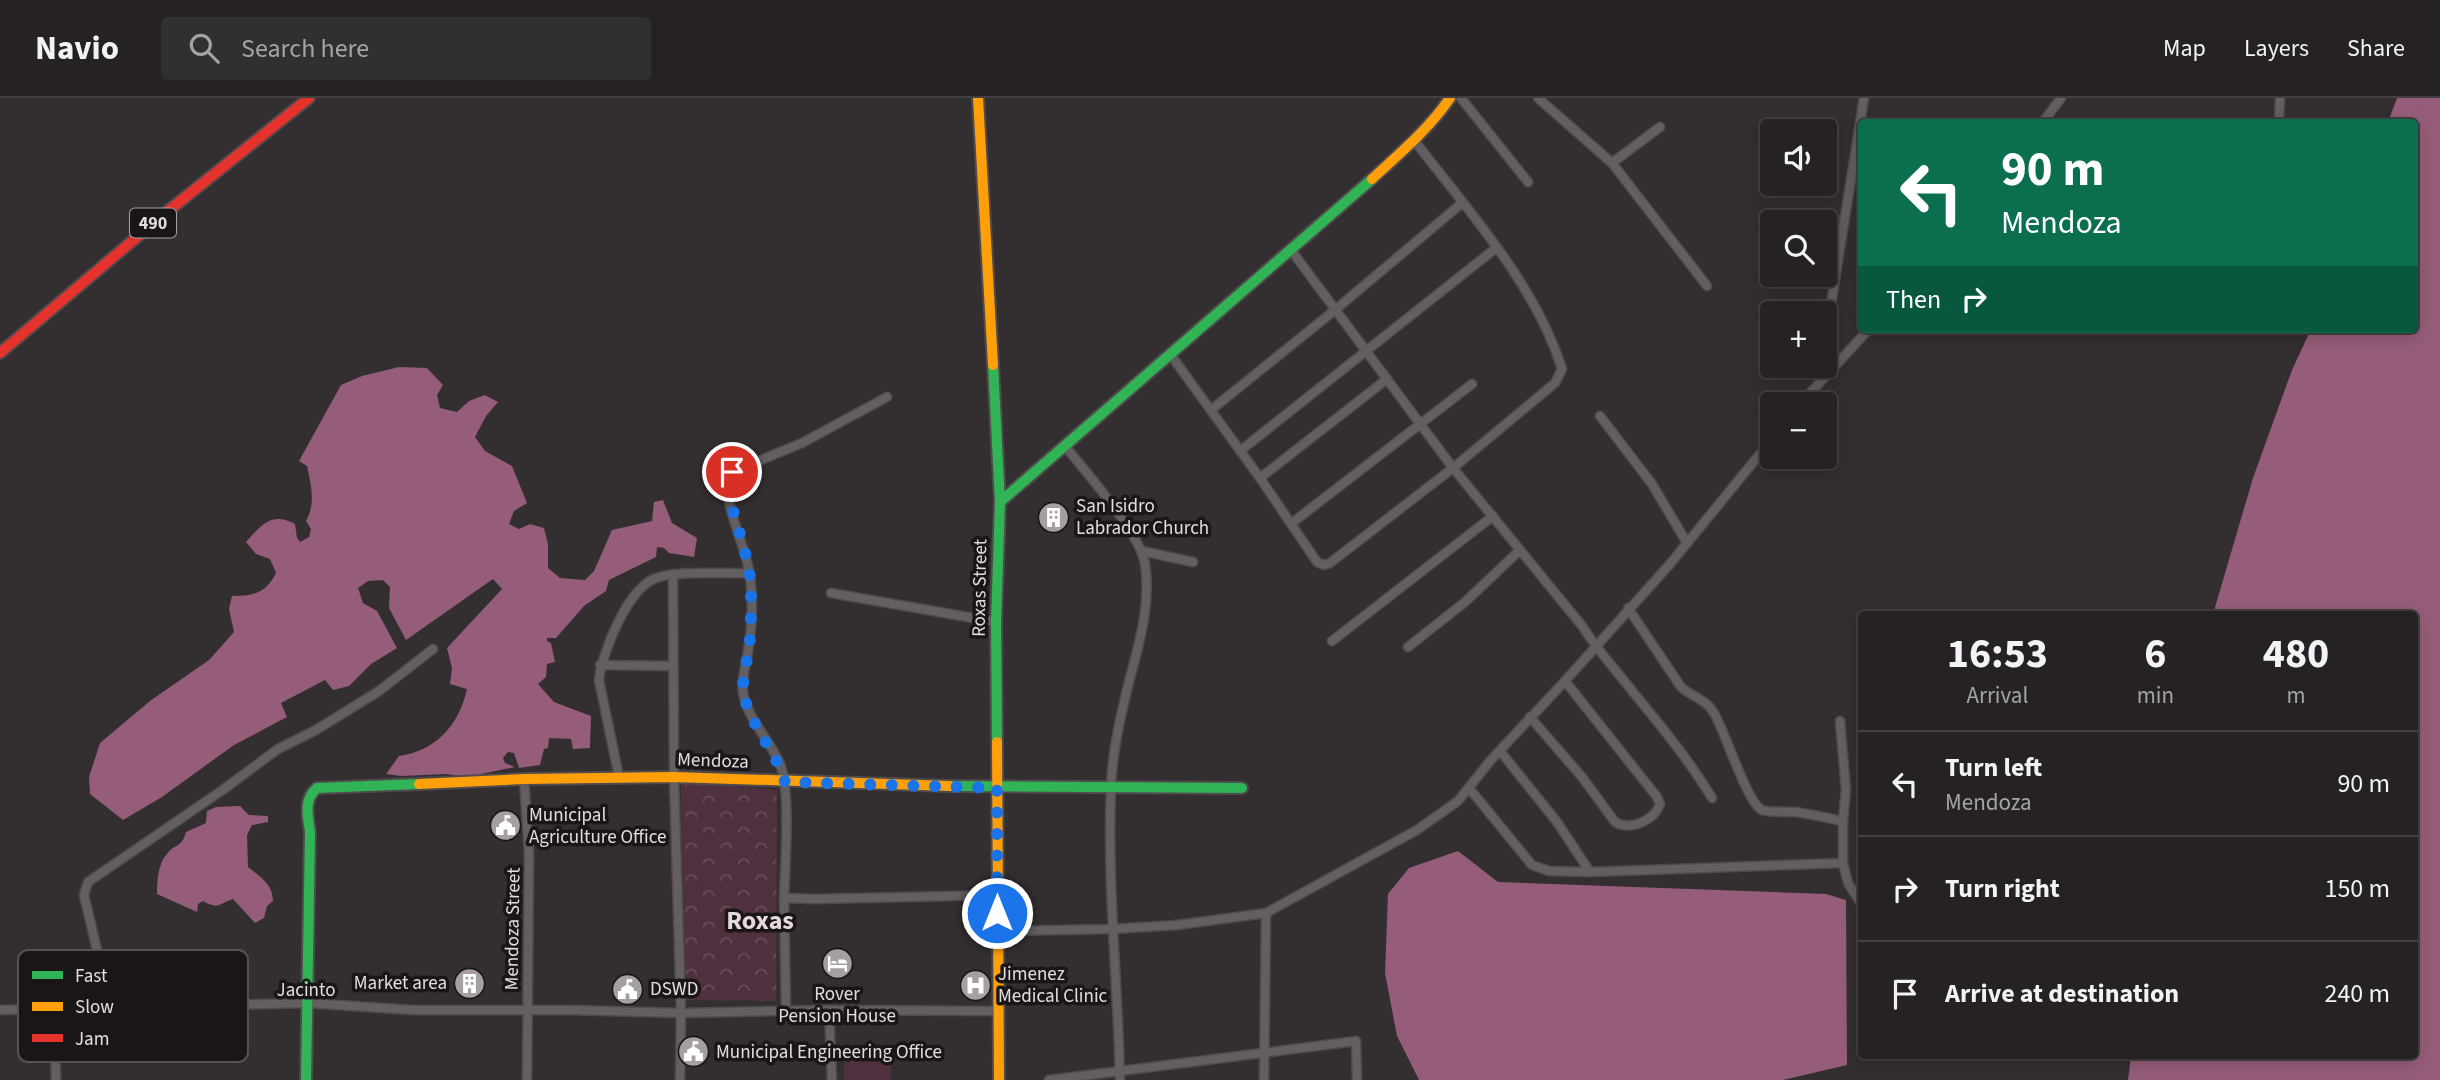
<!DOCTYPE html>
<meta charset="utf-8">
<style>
:root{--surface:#262224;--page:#322f31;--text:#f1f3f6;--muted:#a4a4a6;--line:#423f41}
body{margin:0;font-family:"Source Sans 3",sans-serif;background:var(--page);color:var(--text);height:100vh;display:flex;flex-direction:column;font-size:26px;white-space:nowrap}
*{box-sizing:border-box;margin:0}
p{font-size:23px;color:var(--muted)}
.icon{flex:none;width:38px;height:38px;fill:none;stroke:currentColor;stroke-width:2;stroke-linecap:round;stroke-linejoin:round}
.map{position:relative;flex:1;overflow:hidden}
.panel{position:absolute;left:1858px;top:513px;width:560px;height:448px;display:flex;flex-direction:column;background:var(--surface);border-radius:7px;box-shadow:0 4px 18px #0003,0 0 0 2px var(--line)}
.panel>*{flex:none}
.top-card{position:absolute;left:1858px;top:21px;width:560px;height:214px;border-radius:7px;box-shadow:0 4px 18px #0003,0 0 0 2px var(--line);background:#0b6e4f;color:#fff;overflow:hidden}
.controls{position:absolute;left:1760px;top:21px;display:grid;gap:14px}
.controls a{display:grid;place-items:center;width:77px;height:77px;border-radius:7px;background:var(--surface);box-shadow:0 4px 18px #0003,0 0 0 2px var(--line);font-size:35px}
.pin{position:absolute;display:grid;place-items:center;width:60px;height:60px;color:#fff;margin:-30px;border:4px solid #fff;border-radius:50%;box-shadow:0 2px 7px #0007}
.me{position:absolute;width:77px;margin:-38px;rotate:0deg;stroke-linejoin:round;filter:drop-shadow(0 0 5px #0008)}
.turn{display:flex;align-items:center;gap:24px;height:147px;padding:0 28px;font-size:32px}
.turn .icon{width:91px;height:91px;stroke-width:2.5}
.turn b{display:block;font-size:49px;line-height:60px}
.then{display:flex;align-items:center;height:66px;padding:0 28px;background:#0003;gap:14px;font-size:26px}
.eta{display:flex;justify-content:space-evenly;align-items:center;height:119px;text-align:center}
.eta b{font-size:42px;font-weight:700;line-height:49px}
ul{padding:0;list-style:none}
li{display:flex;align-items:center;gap:21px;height:105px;padding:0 28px;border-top:2px solid var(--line)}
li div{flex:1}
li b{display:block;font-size:26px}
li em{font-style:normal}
header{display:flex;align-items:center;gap:42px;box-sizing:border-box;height:98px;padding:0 35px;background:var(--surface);border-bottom:2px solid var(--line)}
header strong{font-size:33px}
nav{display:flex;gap:38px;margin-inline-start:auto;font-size:24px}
.search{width:490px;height:63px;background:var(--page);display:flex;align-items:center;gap:18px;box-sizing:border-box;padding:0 24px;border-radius:7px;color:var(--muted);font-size:26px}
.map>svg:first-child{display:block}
</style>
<header>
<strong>Navio</strong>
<div class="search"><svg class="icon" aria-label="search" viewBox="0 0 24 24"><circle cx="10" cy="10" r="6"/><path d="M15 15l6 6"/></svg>Search here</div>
<nav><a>Map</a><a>Layers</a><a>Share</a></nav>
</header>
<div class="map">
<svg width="2440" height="982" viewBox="0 0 2440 982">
<defs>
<pattern id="forest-crowns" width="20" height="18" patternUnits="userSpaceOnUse" patternTransform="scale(1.75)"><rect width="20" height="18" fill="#4f303f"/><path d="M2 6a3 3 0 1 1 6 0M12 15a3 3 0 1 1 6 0" fill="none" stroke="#684d5a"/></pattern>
</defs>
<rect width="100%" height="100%" fill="#332e30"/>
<!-- forest -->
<path fill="url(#forest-crowns)" d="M681 683 777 692 776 903 682 902Z"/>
<!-- pitch -->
<path fill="#4f303f" d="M843 949 891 950V982H844Z"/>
<!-- water -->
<g fill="#955d79">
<path d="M2397 0H2440V982H2128L2131 957H2415V516H2213L2253 380 2292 272 2311 231H2415V24H2388Z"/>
<path d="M399 269 427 270 443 287 437 297 440 310 457 314 469 303 485 297 498 304 486 318 475 339 485 353 512 368 527 405 514 413 509 426 519 431 530 426 544 430 548 446V470L560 480 585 482 594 473 612 432 652 423 654 404 663 402 672 425 697 440 694 459 669 455 664 450 657 449 656 459 609 482 606 493 584 508 556 540H547V543L551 545 555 564 547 566 546 579 538 586 554 604 591 618 590 650 573 651 571 641 549 640 548 650 544 651 540 667 519 670 514 655 508 654 503 660 505 665 515 669 467 679 447 676 401 678 386 676 399 658C436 653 459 627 467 591L450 586 452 570 447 550 502 491 493 481 406 542 389 510 390 489 383 482 368 483 358 490 363 505 377 513 397 550 371 566 349 588 333 592 325 582 281 605 287 619 234 647 162 699 123 722 90 696 89 679 100 645 150 603 209 562 234 534 229 511 232 498C254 498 266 495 276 475L270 461 256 456 246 444C261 427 272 413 295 426L297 440 300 444 309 439 311 431 306 423C316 405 311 387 307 368L299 363 341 287 362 278Z"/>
<path d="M240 708 249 717 268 718V724L252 727 247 737 248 769C260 779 273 786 273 803L267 808 264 820 255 825 233 801C218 806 219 812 203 803L198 806 197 814 157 796C157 784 158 765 167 756 175 745 181 751 186 734L206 725 207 713 216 709Z"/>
<path d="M1458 753 1498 784 1826 796 1846 802 1847 967 1783 982H1419L1397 938 1385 875 1388 796 1409 770Z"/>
</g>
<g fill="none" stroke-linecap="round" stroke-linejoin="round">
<defs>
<g id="street">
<path d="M1461 0 1528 84"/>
<path d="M1538 0 1612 65 1707 188"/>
<path d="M2043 24 2061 0"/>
<path d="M2279 24 2280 0"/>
<path d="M1612 65 1660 29"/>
<path d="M1291 152 1453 370 1583 529C1597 552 1616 572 1633 594 1661 628 1689 662 1712 700"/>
<path d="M1825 244 1864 0"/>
<path d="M1170 256 1260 380 1317 464 1324 467 1330 465 1453 370 1555 285 1562 271C1535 185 1468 113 1414 42"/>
<path d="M1800 306 1869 231"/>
<path d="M1211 312 1335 212 1462 105"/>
<path d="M1600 318 1652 386 1687 445"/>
<path d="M1065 348C1086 374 1140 435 1145 466 1151 505 1140 542 1130 580 1121 616 1112 654 1111 690 1107 788 1118 885 1120 982"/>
<path d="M1240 353 1496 150"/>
<path d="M1260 380 1387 281"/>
<path d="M1292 425 1472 286"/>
<path d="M1142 453 1193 464"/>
<path d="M673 476 674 679 681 915 680 982"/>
<path d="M831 495 996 524"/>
<path d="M1332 543 1493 418"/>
<path d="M1408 549 1465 504 1520 452"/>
<path d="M600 567 673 568"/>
<path d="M1530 619 1582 679 1615 724C1630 733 1654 723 1660 706L1657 699 1565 583"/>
<path d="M1840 623 1846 692 1843 723"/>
<path d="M1500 653 1557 724 1590 774"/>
<path d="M619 679 599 582C602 554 628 490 656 480 679 472 724 476 749 475"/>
<path d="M524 681 529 755 527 982"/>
<path d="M1469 690 1532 767 1549 773 1590 774 1843 765V723C1827 720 1811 716 1795 714 1785 713 1771 715 1762 712 1747 705 1725 633 1714 615 1706 601 1692 599 1681 589L1628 510"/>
<path d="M1843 765 1848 785 1862 807"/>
<path d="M784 800C785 767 791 693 780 666 770 642 748 622 743 595 741 581 746 567 748 553 752 529 753 501 750 478 745 445 725 412 727 379L732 374 802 345 887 299"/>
<path d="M997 833 1112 831 1177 827 1266 815 1417 732 1458 703 1490 663 1565 583 1670 466 1773 340"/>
<path d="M54 911 56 982"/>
<path d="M106 911 97 852 84 797 88 784 224 691 278 651 316 632 379 593 433 551"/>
<path d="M0 912 307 905 413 912H570L681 915 829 912 998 913"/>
<path d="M829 912 832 982"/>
<path d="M786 913 784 800 814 801 997 797"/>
<path d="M1049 982 1356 943 1357 982"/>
<path d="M1264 982 1266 815"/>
</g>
<g id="fast">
<path d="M993 267 1000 404 996 524 997 644"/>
<path d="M1000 404 1372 81"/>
<path d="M950 688 1242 690"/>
<path d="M306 982 310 734C308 718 303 702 317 690L419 686"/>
</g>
<g id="slow">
<path d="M978 0 993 267"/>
<path d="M1372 81C1399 56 1429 31 1450 0"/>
<path d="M997 644 999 982"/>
<path d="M419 686 524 681 674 679 950 688"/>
</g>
<path id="jam" d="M0 255 163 117 309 0"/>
</defs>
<!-- street casing -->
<use href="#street" stroke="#4f4a4c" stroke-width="11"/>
<!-- fast casing -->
<use href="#fast" stroke="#4f4a4c" stroke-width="14"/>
<!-- slow casing -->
<use href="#slow" stroke="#4f4a4c" stroke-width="14"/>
<!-- jam casing -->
<use href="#jam" stroke="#4f4a4c" stroke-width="14"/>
<!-- street -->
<use href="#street" stroke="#635e60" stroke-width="8"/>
<!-- fast -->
<use href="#fast" stroke="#30b455" stroke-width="10"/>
<!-- slow -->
<use href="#slow" stroke="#ff9f0a" stroke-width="10"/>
<!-- jam -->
<use href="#jam" stroke="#e5322d" stroke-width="10"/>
</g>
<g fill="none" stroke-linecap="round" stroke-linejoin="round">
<!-- route -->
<path stroke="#1a73e8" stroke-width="12" stroke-dasharray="0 21.6" d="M732 374 726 382C732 420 751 457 751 496 751 514 751 533 749 550 747 566 741 581 744 597 751 629 776 653 785 684L997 690V815"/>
</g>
<!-- icons -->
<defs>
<symbol id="building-disc" viewBox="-11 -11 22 22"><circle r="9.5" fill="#a59fa1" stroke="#1a1618"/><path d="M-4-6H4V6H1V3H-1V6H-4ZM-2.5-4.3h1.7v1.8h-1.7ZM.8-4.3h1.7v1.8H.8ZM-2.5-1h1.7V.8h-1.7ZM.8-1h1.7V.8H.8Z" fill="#fff"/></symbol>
<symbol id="civic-disc" viewBox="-11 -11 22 22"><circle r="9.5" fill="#a59fa1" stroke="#1a1618"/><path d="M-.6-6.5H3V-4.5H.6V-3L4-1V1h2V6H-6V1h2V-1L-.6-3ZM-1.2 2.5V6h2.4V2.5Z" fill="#fff"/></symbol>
<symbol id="hotel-disc" viewBox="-11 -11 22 22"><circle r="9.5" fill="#a59fa1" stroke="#1a1618"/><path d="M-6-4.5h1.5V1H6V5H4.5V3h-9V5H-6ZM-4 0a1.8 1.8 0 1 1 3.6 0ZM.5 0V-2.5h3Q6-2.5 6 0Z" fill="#fff"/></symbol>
<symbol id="hospital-disc" viewBox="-11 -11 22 22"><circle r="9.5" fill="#a59fa1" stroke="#1a1618"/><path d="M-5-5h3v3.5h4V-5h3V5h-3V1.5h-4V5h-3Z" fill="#fff"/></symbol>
</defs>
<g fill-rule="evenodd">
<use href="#building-disc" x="1036" y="402" width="35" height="35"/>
<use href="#civic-disc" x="488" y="710" width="35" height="35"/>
<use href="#hotel-disc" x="820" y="848" width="35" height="35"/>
<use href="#building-disc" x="452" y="868" width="35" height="35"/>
<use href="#hospital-disc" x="958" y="870" width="35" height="35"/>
<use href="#civic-disc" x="610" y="874" width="35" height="35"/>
<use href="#civic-disc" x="676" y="936" width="35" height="35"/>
</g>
<g text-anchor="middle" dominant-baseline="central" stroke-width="7" stroke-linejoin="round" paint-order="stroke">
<!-- shield labels -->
<rect fill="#1a1618" stroke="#a6a1a3" stroke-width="2" x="130" y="110.5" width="46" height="29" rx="5"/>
<g font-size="18" font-weight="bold" fill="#e2dcde">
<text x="153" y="125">490</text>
</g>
<!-- poi labels -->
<g font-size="19" fill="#e2dcde" stroke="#1a1618" text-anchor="start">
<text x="1076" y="408">San Isidro<tspan x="1076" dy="22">Labrador Church</tspan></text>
<text x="529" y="717">Municipal<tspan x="529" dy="22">Agriculture Office</tspan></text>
<text x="998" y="876">Jimenez<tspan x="998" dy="22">Medical Clinic</tspan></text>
<text x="447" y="885" text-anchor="end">Market area</text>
<text x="650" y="891">DSWD</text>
<text x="837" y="896" text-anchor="middle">Rover<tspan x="837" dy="22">Pension House</tspan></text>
<text x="716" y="954">Municipal Engineering Office</text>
</g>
<!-- street labels -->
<g font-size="19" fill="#e2dcde" stroke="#1a1618">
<text transform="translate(980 490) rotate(-89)">Roxas Street</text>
<text transform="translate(713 663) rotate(2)">Mendoza</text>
<text transform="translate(513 831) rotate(-89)">Mendoza Street</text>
<text x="306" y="892">Jacinto</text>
</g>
<!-- district labels -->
<g font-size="26" font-weight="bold" fill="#e5d9de" stroke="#1a1618">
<text x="760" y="822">Roxas</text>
</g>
</g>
<!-- legend -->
<rect x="18" y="852" width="230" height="112" rx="10" fill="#1a1618" stroke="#565153" stroke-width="2"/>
<rect x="32" y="873" width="31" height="8" fill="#30b455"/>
<rect x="32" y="904" width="31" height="9" fill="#ff9f0a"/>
<rect x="32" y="936" width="31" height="8" fill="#e5322d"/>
<g font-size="19" fill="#e2dcde">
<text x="75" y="884">Fast</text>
<text x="75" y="915">Slow</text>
<text x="75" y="947">Jam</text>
</g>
</svg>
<div class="controls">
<a><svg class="icon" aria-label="sound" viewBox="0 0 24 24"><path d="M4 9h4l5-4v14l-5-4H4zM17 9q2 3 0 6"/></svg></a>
<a><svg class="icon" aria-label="search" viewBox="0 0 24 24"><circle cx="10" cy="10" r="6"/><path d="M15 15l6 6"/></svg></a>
<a>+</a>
<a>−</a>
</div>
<div class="pin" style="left:732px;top:374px;background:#d93025"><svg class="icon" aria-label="arrive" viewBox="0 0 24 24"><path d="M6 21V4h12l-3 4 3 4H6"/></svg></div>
<svg class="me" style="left:997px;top:815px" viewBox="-20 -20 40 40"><circle r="17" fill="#1a73e8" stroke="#fff" stroke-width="3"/><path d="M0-11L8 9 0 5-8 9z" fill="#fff"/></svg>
<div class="top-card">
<div class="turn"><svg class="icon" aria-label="left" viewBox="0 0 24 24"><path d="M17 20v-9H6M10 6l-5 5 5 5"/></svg><div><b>90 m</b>Mendoza</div></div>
<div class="then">Then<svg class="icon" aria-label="right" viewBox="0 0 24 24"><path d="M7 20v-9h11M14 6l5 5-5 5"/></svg></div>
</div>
<section class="panel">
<div class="eta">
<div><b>16:53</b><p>Arrival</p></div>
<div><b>6</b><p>min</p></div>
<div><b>480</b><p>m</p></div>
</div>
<ul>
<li><svg class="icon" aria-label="left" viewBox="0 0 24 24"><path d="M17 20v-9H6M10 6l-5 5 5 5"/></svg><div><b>Turn left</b><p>Mendoza</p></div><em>90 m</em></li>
<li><svg class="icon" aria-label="right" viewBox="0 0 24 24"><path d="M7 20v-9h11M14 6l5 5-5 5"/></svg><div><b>Turn right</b></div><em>150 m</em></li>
<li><svg class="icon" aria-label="arrive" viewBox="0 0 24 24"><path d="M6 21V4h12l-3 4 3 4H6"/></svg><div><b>Arrive at destination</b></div><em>240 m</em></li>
</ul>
</section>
</div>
